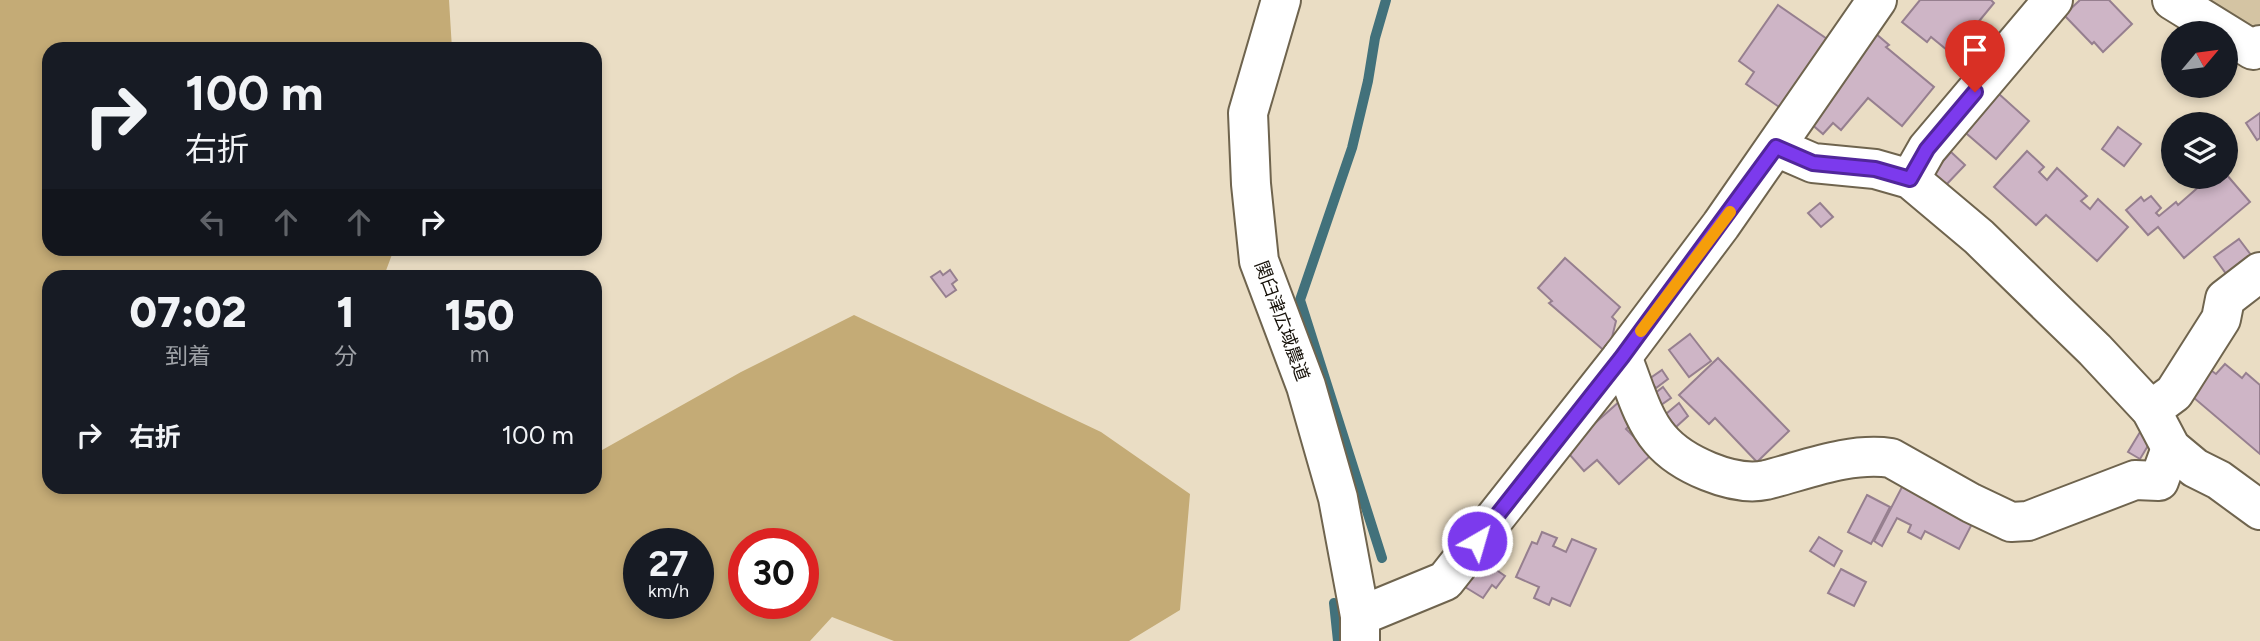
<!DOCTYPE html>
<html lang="ja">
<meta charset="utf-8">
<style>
:root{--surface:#171b24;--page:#20242c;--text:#f1f3f6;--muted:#9ea1a6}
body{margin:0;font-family:Figtree,"Noto Sans JP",sans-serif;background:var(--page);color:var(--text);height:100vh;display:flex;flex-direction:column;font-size:26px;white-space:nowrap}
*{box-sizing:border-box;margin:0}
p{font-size:23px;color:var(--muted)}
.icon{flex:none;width:38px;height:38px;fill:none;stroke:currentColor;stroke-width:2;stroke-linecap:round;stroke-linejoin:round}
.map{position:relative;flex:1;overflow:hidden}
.sheet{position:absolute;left:42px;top:270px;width:560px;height:224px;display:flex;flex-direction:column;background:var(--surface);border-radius:21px;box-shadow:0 4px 10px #0003}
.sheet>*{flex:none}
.guide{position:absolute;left:42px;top:42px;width:560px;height:214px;border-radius:21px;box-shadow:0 4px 10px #0003;background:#171b24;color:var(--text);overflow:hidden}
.needle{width:46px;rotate:61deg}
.controls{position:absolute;left:2161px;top:21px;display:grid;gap:14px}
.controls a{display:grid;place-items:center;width:77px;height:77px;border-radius:50%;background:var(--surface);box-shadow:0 4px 10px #0003;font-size:35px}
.speed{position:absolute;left:623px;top:528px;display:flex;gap:14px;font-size:35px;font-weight:700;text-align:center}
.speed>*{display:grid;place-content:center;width:91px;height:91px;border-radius:50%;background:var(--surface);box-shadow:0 4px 10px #0003;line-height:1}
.speed small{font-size:18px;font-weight:400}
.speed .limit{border:10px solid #d22;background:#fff;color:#111}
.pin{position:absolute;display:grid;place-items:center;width:60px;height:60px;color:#fff;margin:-72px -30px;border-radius:50% 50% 50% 0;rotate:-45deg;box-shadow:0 0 7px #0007}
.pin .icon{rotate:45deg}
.me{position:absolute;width:77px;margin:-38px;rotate:38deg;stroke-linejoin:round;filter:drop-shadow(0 0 5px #0008)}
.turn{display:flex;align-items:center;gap:24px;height:147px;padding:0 28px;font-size:32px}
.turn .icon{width:91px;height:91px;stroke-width:2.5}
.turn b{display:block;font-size:49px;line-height:60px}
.lanes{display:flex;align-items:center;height:66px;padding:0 28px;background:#0003;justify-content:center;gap:35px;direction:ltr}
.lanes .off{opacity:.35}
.eta{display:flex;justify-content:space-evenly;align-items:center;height:119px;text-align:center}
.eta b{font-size:42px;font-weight:800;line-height:49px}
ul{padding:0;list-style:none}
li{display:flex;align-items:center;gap:21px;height:91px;padding:0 28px}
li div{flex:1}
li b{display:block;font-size:26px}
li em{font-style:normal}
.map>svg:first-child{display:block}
</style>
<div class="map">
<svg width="2260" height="641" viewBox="0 0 2260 641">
<rect width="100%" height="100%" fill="#eaddc4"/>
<!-- green -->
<path fill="#d4c4a3" d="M2210 0H2260V24L2249 26Z"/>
<!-- forest -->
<path fill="#c4ab76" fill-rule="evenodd" d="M0 0H449L452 49H49V248L394 249 384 276H49V486H527L534 488 538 486H595V454L741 372 854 315 1101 432 1190 494 1180 610 1129 641H894L832 617 810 641H0ZM639 544H698V604H639ZM744 544H803V604H744Z"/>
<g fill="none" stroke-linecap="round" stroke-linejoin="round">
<!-- stream -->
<g stroke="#42717b" stroke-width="10">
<path d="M1382 558 1300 300 1352 148 1368 81 1375 38 1386 0"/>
<path d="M1334 603 1338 641"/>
</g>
</g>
<!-- building -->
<g fill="#ceb5c6" stroke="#967f8f" stroke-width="2">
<path d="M1920 0H1991L1994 3 1952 54 1931 37 1927 42 1902 22Z"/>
<path d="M2080 0H2109L2132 24 2103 52 2094 42 2092 44 2064 15Z"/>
<path d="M1778 5 1830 41 1782 109 1746 84 1754 72 1739 61Z"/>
<path d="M1875 33 1889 45 1886 47 1934 87 1902 126 1868 98 1841 130 1833 123 1823 134 1809 122Z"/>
<path d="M1999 94 2029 121 1996 159 1960 128Z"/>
<path d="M2260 113V138L2257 140 2246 123Z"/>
<path d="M2118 127 2141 144 2124 166 2102 149Z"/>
<path d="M2027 151 2044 167 2039 172 2047 180 2057 168 2087 196 2081 201 2090 209 2098 199 2128 227 2097 261 2046 215 2036 225 1994 187Z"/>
<path d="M1951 152 1965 165 1944 187 1931 175Z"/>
<path d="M2226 174 2250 202 2184 258 2158 227 2148 235 2126 210 2141 197 2144 201 2151 196 2161 208 2156 213 2159 216 2176 202 2178 205 2210 177H2226Z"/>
<path d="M1820 203 1833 217 1821 227 1808 213Z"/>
<path d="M2239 239 2257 263 2232 282 2214 257Z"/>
<path d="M1565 258 1620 307 1612 317 1616 321 1608 354 1549 303 1552 301 1538 288Z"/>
<path d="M950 270 957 280 952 284 956 290 946 297 931 277 940 271 943 275Z"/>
<path d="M1690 334 1711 361 1689 377 1669 350Z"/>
<path d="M1718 358 1789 431 1757 462 1715 418 1709 424 1679 395Z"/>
<path d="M2225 364 2242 378 2246 373 2260 385V454L2187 392 2208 368 2216 374Z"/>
<path d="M1662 370 1668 379 1656 388 1649 379Z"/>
<path d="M1663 387 1671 398 1661 405 1654 394Z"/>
<path d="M1620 401 1636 419 1626 429 1633 436 1639 431 1650 456 1619 484 1597 460 1584 471 1563 447 1585 432Z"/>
<path d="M1679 403 1688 416 1676 427 1666 414Z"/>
<path d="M2140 432 2152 439 2140 459 2128 452Z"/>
<path d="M1903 485 1973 522 1959 549 1925 531 1921 539 1908 532 1911 525 1897 518 1882 546 1874 541Z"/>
<path d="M1867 495 1890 507 1871 544 1848 532Z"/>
<path d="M1542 532 1557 538 1553 546 1566 552 1572 539 1596 549 1570 606 1552 598 1549 605 1534 598 1539 587 1516 577 1532 542 1537 544Z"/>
<path d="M1819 537 1842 551 1834 566 1810 551Z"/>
<path d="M1482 560 1505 576 1496 588 1492 585 1483 598 1465 587Z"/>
<path d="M1841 569 1866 582 1854 606 1828 593Z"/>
</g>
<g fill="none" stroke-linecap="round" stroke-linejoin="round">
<defs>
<g id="minor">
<path d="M1281 0 1248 113 1251 184 1259 261 1306 386 1338 498 1360 616V641"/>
<path d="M2172 0 2253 50 2260 45"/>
<path d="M1776 147 1813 163 1875 169 1910 179 1979 237 2095 350 2151 410 2171 448 2195 468 2219 480 2260 510"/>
<path d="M1910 179 1927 149 2053 0"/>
<path d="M1622 357C1633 383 1641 417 1660 439 1681 464 1733 487 1766 480 1806 470 1849 452 1891 458L1971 503 2011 522 2028 521 2135 480 2159 481 2171 448"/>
<path d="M2151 410 2174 393 2221 319 2225 299 2260 272"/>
<path d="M1360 616 1445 581 1622 357 1721 225 1877 0"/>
</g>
</defs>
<!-- minor casing -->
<use href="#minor" stroke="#6f644e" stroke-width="42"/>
<!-- minor -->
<use href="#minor" stroke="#fff" stroke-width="38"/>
</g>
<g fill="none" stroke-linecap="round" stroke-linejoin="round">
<defs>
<path id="route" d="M1477 541 1622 357 1776 147 1813 163 1875 169 1910 179 1927 149 1975 92"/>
</defs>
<!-- route casing -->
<use href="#route" stroke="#51269a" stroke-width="18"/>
<!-- route -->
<use href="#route" stroke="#7c3aed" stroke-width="12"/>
<!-- slow -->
<path stroke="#f59e0b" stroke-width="12" d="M1641 331 1730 212"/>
</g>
<g text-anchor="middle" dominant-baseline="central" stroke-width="6" stroke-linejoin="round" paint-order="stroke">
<!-- street labels -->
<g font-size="18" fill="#17120a" stroke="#fff">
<text transform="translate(1282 321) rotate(70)">関臼津広域農道</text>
</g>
</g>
</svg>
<div class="controls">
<a><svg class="needle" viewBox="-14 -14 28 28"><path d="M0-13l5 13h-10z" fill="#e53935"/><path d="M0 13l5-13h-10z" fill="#9ea1a6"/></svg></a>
<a><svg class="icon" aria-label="layers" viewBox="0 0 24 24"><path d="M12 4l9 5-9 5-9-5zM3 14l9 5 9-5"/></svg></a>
</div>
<div class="speed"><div>27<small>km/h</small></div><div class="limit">30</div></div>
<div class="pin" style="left:1975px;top:92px;background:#d93025"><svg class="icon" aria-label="arrive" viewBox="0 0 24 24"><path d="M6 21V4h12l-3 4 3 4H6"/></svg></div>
<svg class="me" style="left:1477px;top:541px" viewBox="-20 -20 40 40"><circle r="17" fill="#7c3aed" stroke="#fff" stroke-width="3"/><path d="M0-11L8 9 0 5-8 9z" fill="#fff"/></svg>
<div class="guide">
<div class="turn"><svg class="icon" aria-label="right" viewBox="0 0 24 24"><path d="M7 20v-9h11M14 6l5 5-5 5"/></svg><div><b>100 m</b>右折</div></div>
<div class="lanes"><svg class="icon off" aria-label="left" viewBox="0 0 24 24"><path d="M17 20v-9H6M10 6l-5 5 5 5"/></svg><svg class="icon off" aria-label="ahead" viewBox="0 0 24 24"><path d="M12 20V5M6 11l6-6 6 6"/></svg><svg class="icon off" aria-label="ahead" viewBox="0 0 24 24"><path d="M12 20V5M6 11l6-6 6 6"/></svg><svg class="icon" aria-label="right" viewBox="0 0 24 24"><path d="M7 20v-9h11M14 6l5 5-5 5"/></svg></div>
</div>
<section class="sheet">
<div class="eta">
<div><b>07:02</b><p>到着</p></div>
<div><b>1</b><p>分</p></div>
<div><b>150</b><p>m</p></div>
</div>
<ul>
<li><svg class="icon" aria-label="right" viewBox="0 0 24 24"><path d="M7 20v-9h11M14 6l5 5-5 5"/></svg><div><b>右折</b></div><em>100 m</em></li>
</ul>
</section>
</div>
